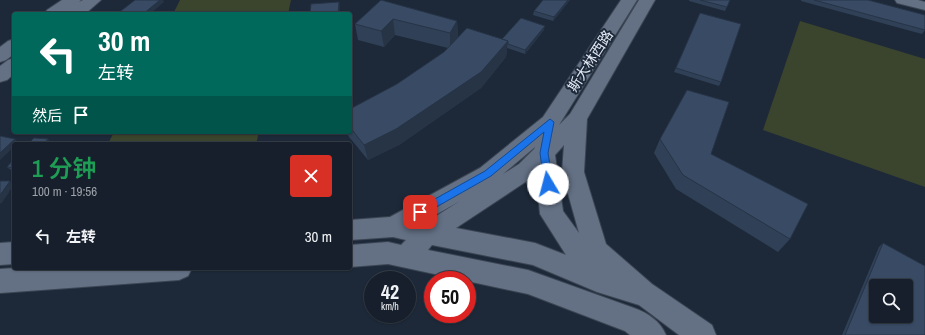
<!DOCTYPE html>
<html lang="zh">
<meta charset="utf-8">
<style>
:root{--surface:#161f2b;--page:#232c37;--text:#f1f3f6;--muted:#9ea2a9;--line:#353d47}
body{margin:0;font-family:"Archivo Narrow","Noto Sans SC",sans-serif;background:var(--page);color:var(--text);height:100vh;display:flex;flex-direction:column;font-size:15px;white-space:nowrap}
*{box-sizing:border-box;margin:0}
p{font-size:13px;color:var(--muted)}
.icon{flex:none;width:22px;height:22px;fill:none;stroke:currentColor;stroke-width:2;stroke-linecap:round;stroke-linejoin:round}
.map{position:relative;flex:1;overflow:hidden}
.sheet{position:absolute;left:12px;top:142px;width:340px;height:128px;display:flex;flex-direction:column;background:var(--surface);border-radius:4px;box-shadow:0 1px 3px #0004,0 0 0 1px var(--line)}
.sheet>*{flex:none}
.guide{position:absolute;left:12px;top:12px;width:340px;height:122px;border-radius:4px;box-shadow:0 1px 3px #0004,0 0 0 1px var(--line);background:#00695c;color:#fff;overflow:hidden}
.controls{position:absolute;left:869px;top:279px;display:grid;gap:8px}
.controls a{display:grid;place-items:center;width:44px;height:44px;border-radius:4px;background:var(--surface);box-shadow:0 1px 3px #0004,0 0 0 1px var(--line);font-size:20px}
.speed{position:absolute;left:364px;top:271px;display:flex;gap:8px;font-size:20px;font-weight:700;text-align:center}
.speed>*{display:grid;place-content:center;width:52px;height:52px;border-radius:50%;background:var(--surface);box-shadow:0 1px 3px #0004,0 0 0 1px var(--line);line-height:1}
.speed small{font-size:10px;font-weight:400}
.speed .limit{border:6px solid #d22;background:#fff;color:#111}
.pin{position:absolute;display:grid;place-items:center;width:34px;height:34px;color:#fff;margin:-17px;border-radius:8px;box-shadow:0 2px 6px #0006}
.me{position:absolute;width:44px;margin:-22px;rotate:352deg;stroke-linejoin:round;filter:drop-shadow(0 0 3px #0008)}
.turn{display:flex;align-items:center;gap:14px;height:84px;padding:0 20px;font-size:18px}
.turn .icon{width:52px;height:52px;stroke-width:2.5}
.turn b{display:block;font-size:28px;line-height:34px}
.then{display:flex;align-items:center;height:38px;padding:0 20px;background:#0003;gap:8px;font-size:15px}
.round{display:grid;place-items:center;flex:none;width:42px;height:42px;border-radius:4px;background:var(--page)}
.headline{display:flex;align-items:center;justify-content:space-between;height:68px;padding:0 20px}
h1{font-size:24px;font-weight:600;line-height:30px;color:#1e9e55}
ul{padding:0;list-style:none}
li{display:flex;align-items:center;gap:12px;height:52px;padding:0 20px}
li div{flex:1}
li b{display:block;font-size:15px}
li em{font-style:normal}
.map>svg:first-child{display:block}
</style>
<div class="map">
<svg width="925" height="335" viewBox="0 0 925 335">
<rect width="100%" height="100%" fill="#1d2939"/>
<!-- green -->
<g fill="#3b442c">
<path d="M180 0H291L288 14H173Z"/>
<path d="M800 21 925 59V187L763 130Z"/>
<path d="M114 132H259L256 144H108Z"/>
</g>
<g fill="none" stroke-linecap="round" stroke-linejoin="round">
<defs>
<path id="street" d="M895 0H918L925 2V10L897 3Z"/>
<g id="secondary">
<path d="M62 0H81L79 2 83 0H101L85 14H66L68 11 64 14H45L47 10Z"/>
<path d="M621 0H637L559 125 570 114 639 0H655L587 119 584 172 606 244 652 284 712 325 716 335H679L639 305 597 292 533 265 432 245 428 250 528 270 634 308C648 313 660 321 666 335H630L625 331 528 294 388 264 350 267V245L388 242 401 245 406 240 393 237 350 240V220L390 217 480 168 543 117ZM564 145 562 172 579 233 563 211 555 155ZM535 147 534 149 519 164 503 174ZM536 175 540 214 566 255 535 243 456 228ZM460 201 425 223 423 222Z"/>
<path d="M14 39V54L6 60 0 62V47L8 41Z"/>
<path d="M14 58V74L7 80 0 82V66L8 60Z"/>
<path d="M14 242V264L0 265V243Z"/>
<path d="M15 268H192L188 276 179 280 0 293V269Z"/>
</g>
</defs>
<!-- street casing -->
<use href="#street" stroke="#3b4553" stroke-width="2"/>
<!-- secondary casing -->
<use href="#secondary" stroke="#3b4553" stroke-width="2"/>
<!-- street -->
<use href="#street" fill="#647185" fill-rule="evenodd"/>
<!-- secondary -->
<use href="#secondary" fill="#647185" fill-rule="evenodd"/>
</g>
<!-- wall -->
<g fill="#304056">
<path d="M381 0 457 21 458 37 456 40 502 39 544 30 525 54 507 48 506 57 481 88 399 145 368 160 345 132H350V109L397 84 444 52 448 48 395 35 384 47 358 40 355 24Z"/>
<path d="M570 0 553 21 533 15 534 11Z"/>
<path d="M689 0H730L725 11 689 1Z"/>
<path d="M801 0H868L925 30 922 34 801 1Z"/>
<path d="M700 13 721 82 719 86 674 72Z"/>
<path d="M660 139 711 154 790 239 778 252 676 189 654 153Z"/>
<path d="M14 159V171L11 170 7 167Z"/>
<path d="M883 243 925 335H842L879 247Z"/>
</g>
<!-- shaded-wall -->
<g fill="#273446">
<path d="M160 0H163L164 2 150 14H143Z"/>
<path d="M568 0H570L553 21 554 17Z"/>
<path d="M339 2 340 6 339 14H338Z"/>
<path d="M393 19 395 35 384 47 381 31Z"/>
<path d="M457 21 458 37 450 49V33Z"/>
<path d="M545 26 544 30 525 54V50Z"/>
<path d="M508 41 506 57 481 88 399 145 368 160 364 145Z"/>
<path d="M15 139 19 143 17 144H14V147L0 160V153Z"/>
<path d="M48 139 51 143 50 144H43Z"/>
<path d="M10 181 14 185 1 204 0 203V195Z"/>
</g>
<!-- building -->
<g fill="#384a64" stroke="#273446" fill-rule="evenodd">
<path d="M135 0H160L143 14H117Z"/>
<path d="M381 0 457 21 450 33 393 19 381 31 355 24Z"/>
<path d="M543 0H568L554 17 534 11Z"/>
<path d="M700 0H730L727 7Z"/>
<path d="M814 0H868L925 15V30Z"/>
<path d="M339 2 338 14H310L311 4Z"/>
<path d="M700 13 741 24 721 82 676 68Z"/>
<path d="M521 18 545 26 525 50 508 44V41L502 39Z"/>
<path d="M467 28 508 41 481 72 396 129 364 145 350 127V109L397 84 444 52Z"/>
<path d="M687 90 729 102 711 154 808 204 790 239 683 175 660 139Z"/>
<path d="M0 136 15 139 0 153Z"/>
<path d="M34 138 48 139 43 144H28Z"/>
<path d="M14 159V168L7 167Z"/>
<path d="M0 181H10L0 195Z"/>
<path d="M883 243 925 266V335H845ZM876 286H906V316H876Z"/>
</g>
<!-- route -->
<path fill="#1a73e8" stroke="#114b97" d="M550 119 554 122 548 153 553 184 552 186H545L544 184 540 153 544 132 491 176 424 214H417L415 212 417 209 485 171Z"/>
<g text-anchor="middle" dominant-baseline="central" stroke-width="4" stroke-linejoin="round" paint-order="stroke">
<!-- street labels -->
<g font-size="14" fill="#e0e8f3" stroke="#1d2939">
<text transform="translate(590 61) rotate(-57)">斯大林西路</text>
</g>
</g>
</svg>
<div class="controls">
<a><svg class="icon" aria-label="search" viewBox="0 0 24 24"><circle cx="10" cy="10" r="6"/><path d="M15 15l6 6"/></svg></a>
</div>
<div class="speed"><div>42<small>km/h</small></div><div class="limit">50</div></div>
<div class="pin" style="left:420px;top:212px;background:#d93025"><svg class="icon" aria-label="arrive" viewBox="0 0 24 24"><path d="M6 21V4h12l-3 4 3 4H6"/></svg></div>
<svg class="me" style="left:548px;top:184px" viewBox="-20 -20 40 40"><circle r="19" fill="#fff"/><path d="M0-13L10 11 0 6-10 11z" fill="#1a73e8"/></svg>
<div class="guide">
<div class="turn"><svg class="icon" aria-label="left" viewBox="0 0 24 24"><path d="M17 20v-9H6M10 6l-5 5 5 5"/></svg><div><b>30 m</b>左转</div></div>
<div class="then">然后<svg class="icon" aria-label="arrive" viewBox="0 0 24 24"><path d="M6 21V4h12l-3 4 3 4H6"/></svg></div>
</div>
<section class="sheet">
<div class="headline"><div><h1>1 分钟</h1><p>100 m · 19:56</p></div><a class="round" style="background:#d93025;color:#fff"><svg class="icon" aria-label="close" viewBox="0 0 24 24"><path d="M6 6l12 12M18 6L6 18"/></svg></a></div>
<ul>
<li><svg class="icon" aria-label="left" viewBox="0 0 24 24"><path d="M17 20v-9H6M10 6l-5 5 5 5"/></svg><div><b>左转</b></div><em>30 m</em></li>
</ul>
</section>
</div>
